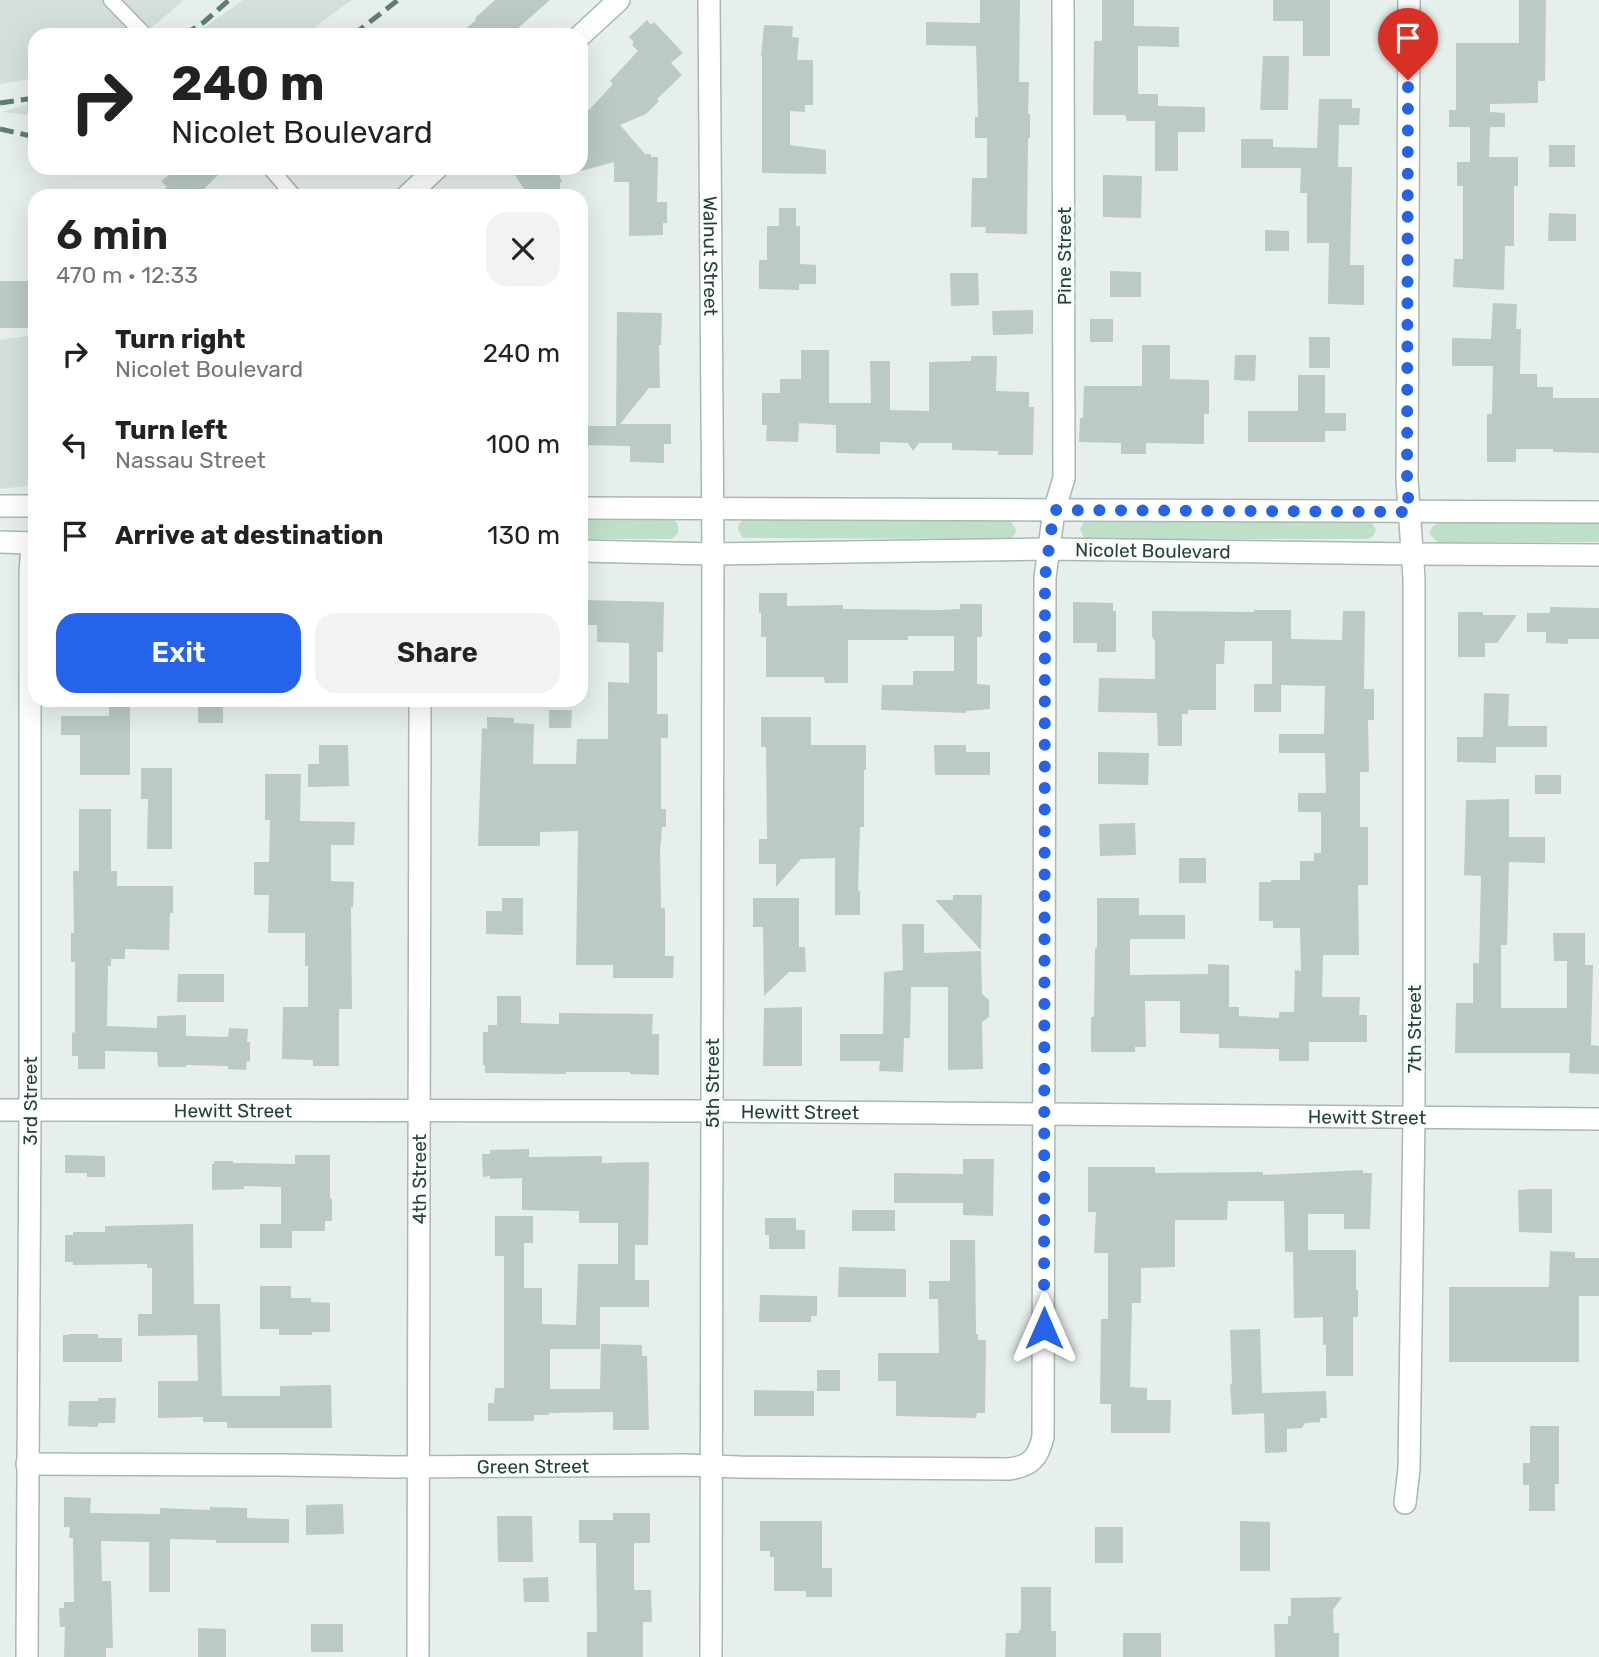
<!DOCTYPE html>
<meta charset="utf-8">
<style>
:root{--surface:#fff;--page:#f2f2f2;--text:#222;--muted:#767676;--accent:#2563eb}
body{margin:0;font-family:Rubik,sans-serif;background:var(--page);color:var(--text);height:100vh;display:flex;flex-direction:column;font-size:26px;white-space:nowrap}
*{box-sizing:border-box;margin:0}
p{font-size:23px;color:var(--muted)}
.icon{flex:none;width:38px;height:38px;fill:none;stroke:currentColor;stroke-width:2;stroke-linecap:round;stroke-linejoin:round}
.map{position:relative;flex:1;overflow:hidden}
.sheet{position:absolute;left:28px;top:189px;width:560px;height:518px;display:flex;flex-direction:column;background:var(--surface);border-radius:21px;box-shadow:0 7px 28px #0002}
.sheet>*{flex:none}
.hud{position:absolute;left:28px;top:28px;width:560px;height:147px;border-radius:21px;box-shadow:0 7px 28px #0002;background:#fff;color:var(--text);overflow:hidden}
.pin{position:absolute;display:grid;place-items:center;width:60px;height:60px;color:#fff;margin:-72px -30px;border-radius:50% 50% 50% 0;rotate:-45deg;box-shadow:0 0 7px #0007}
.pin .icon{rotate:45deg}
.me{position:absolute;width:77px;margin:-38px;rotate:0deg;stroke-linejoin:round;filter:drop-shadow(0 0 5px #0008)}
.turn{display:flex;align-items:center;gap:24px;height:147px;padding:0 28px;font-size:32px}
.turn .icon{width:91px;height:91px;stroke-width:2.5}
.turn b{display:block;font-size:49px;line-height:60px}
.round{display:grid;place-items:center;flex:none;width:74px;height:74px;border-radius:21px;background:var(--page)}
.head{display:flex;align-items:center;justify-content:space-between;height:119px;padding:0 28px}
h1{font-size:42px;font-weight:600;line-height:52px}
.primary-button{display:flex;gap:14px;margin-top:auto;padding:14px 28px}
.primary-button a{flex:1;height:80px;border-radius:21px;background:var(--accent);color:#fff;font-size:28px;font-weight:600;line-height:80px;text-align:center}
.primary-button a+a{background:var(--page);color:var(--text)}
ul{padding:0;list-style:none}
li{display:flex;align-items:center;gap:21px;height:91px;padding:0 28px}
li div{flex:1}
li b{display:block;font-size:26px}
li em{font-style:normal}
.map>svg:first-child{display:block}
</style>
<div class="map">
<svg width="1599" height="1657" viewBox="0 0 1599 1657">
<rect width="100%" height="100%" fill="#e6efeb"/>
<!-- built -->
<g fill="#d4dfda">
<path d="M0 0H184L143 35H35V78L0 84Z"/>
<path d="M243 0H352L324 20 306 35H194Z"/>
<path d="M35 102V116L2 112Z"/>
<path d="M35 317V485L0 489V340L33 335Z"/>
</g>
<!-- green -->
<g fill="#bfe0c8">
<path d="M581 519H672C678 523 679 526 678 533L672 539H581Z"/>
<path d="M742 520H1010L1016 530 1015 534 1010 539 743 538 738 530 739 524Z"/>
<path d="M1084 521H1367L1372 523 1376 530 1373 536 1368 539H1087L1083 536 1080 529Z"/>
<path d="M1438 523H1599V542H1437L1429 533 1433 526Z"/>
</g>
<!-- building -->
<g fill="#bbcac4">
<path d="M495 0H550L510 35H458L476 20 475 18Z"/>
<path d="M980 0H1020L1019 82H1029L1028 114H1030V138H1028L1027 234 985 233 986 227H971L972 178H987V138H975V117H978L976 46 926 45V22L980 23Z"/>
<path d="M1102 0H1134V26L1179 27V47L1138 46V94H1158V106L1205 107V132H1178V171H1155V121H1127L1125 115H1093L1094 41H1102Z"/>
<path d="M1273 0H1330V56H1303V21H1273Z"/>
<path d="M1519 0H1546L1545 81H1538V103L1490 104V112L1505 113V127H1490L1489 157H1518V186H1514V246H1505L1504 290 1453 287 1454 259H1463V186H1457V162H1470V127H1449V110H1456V43H1519Z"/>
<path d="M647 20 651 25 654 22 683 53 671 63 682 75 657 99 659 101 646 114 620 125 645 154H651V157H658L657 202H667V223H663V235L629 236V182H614V162L581 171V103L589 110 613 84 610 81 638 51 632 45 634 42 629 37Z"/>
<path d="M764 25 793 26 792 37 799 38 797 60H813V105H805V112L790 111V145L826 150V174L762 173V56H761Z"/>
<path d="M1263 56H1289L1288 110H1260Z"/>
<path d="M1319 99H1352V108H1360L1359 125H1339L1338 167H1352L1350 265H1364V305L1328 304 1329 243H1307V193H1300L1301 168H1241V139H1273V147L1317 148Z"/>
<rect x="1549" y="145" width="26" height="22"/>
<path d="M179 168H225L197 196H156L167 187 161 181Z"/>
<path d="M523 168H556L562 182 560 183V196H529L514 174Z"/>
<path d="M1103 175 1142 176 1141 218 1103 217Z"/>
<path d="M779 208H796V226H800V264L816 265V284H799V290L759 289V260H767V226H779Z"/>
<path d="M1549 213 1576 214V241H1548Z"/>
<path d="M1265 230 1289 231V251H1265Z"/>
<path d="M1110 271 1141 272V297H1110Z"/>
<path d="M950 273H978L979 305 951 306Z"/>
<rect x="0" y="281" width="30" height="47"/>
<path d="M1493 303 1517 304 1516 329H1521L1520 374H1537V387H1553V398H1599V453L1553 452V449H1516V462H1487V414H1492L1493 366H1452V338L1491 339Z"/>
<path d="M1033 310V334L993 335 992 311Z"/>
<path d="M617 312 662 313 661 345H659L660 388H649L620 424H671V444H664V463L630 462V446L581 445V426H616Z"/>
<rect x="1090" y="319" width="23" height="23"/>
<rect x="1309" y="337" width="21" height="31"/>
<path d="M1142 345H1170V379L1209 380V414H1204V444L1146 443V454H1121V443L1079 442 1080 418H1083L1084 386H1142Z"/>
<path d="M801 350H829V403H871L870 361H890V410L929 411V362L971 361V356H997L996 391 1029 392V407H1034L1033 455H998V451L952 450V443H919L913 451 908 443 880 442V454L836 453V425L799 423 798 442 766 441 767 425H762V393H780V379H801Z"/>
<path d="M1235 355H1256L1255 381 1234 380Z"/>
<path d="M1298 375H1325V413H1346V431H1325V442H1248V411H1298Z"/>
<path d="M759 593H787V606L843 605V609L941 610 960 609V604H982V637H977V684L990 685V709L966 711V713L881 710 882 685H913V671H954V636H908V640H848V683H825L824 677H766V637H761V613H759Z"/>
<path d="M583 600 664 602 663 652H657V714H668V738H661V809H666V827H662L661 844H660L661 908H665V956H674L673 978H613V965H576L578 831 540 832V846H478L482 728 487 729V717L514 718V723L534 724 533 764H576L577 739H608V682L629 683V643L597 642V625H583Z"/>
<path d="M1073 602 1113 603V611H1116V652H1097V643H1073Z"/>
<path d="M1550 607 1599 608V639H1568V644L1546 643V632H1527V613H1550Z"/>
<path d="M1254 610H1291V639L1342 640 1343 611H1365L1364 689H1374V720H1368L1369 772H1360V827H1368V885H1358L1359 955H1323L1322 997H1360L1359 1015H1367V1042H1309V1061H1279V1049L1219 1048V1034L1180 1033V1001H1145L1146 1047H1135V1052H1091V1017H1094L1095 948H1097V898H1139V915H1185V939H1130V975L1208 974V964L1229 965V1007H1239V1016L1279 1018V1012H1294L1295 970 1301 971 1300 928H1273V921H1259V882H1271V880H1300V861H1314V853H1321V812H1298V793H1326L1325 753H1279V734H1324L1325 686 1281 685V712H1254V684H1272V641H1225L1224 664H1216V710H1188V714H1182V746H1158L1157 713 1098 712 1099 678 1155 679V641L1152 637V611L1254 612Z"/>
<path d="M1458 612H1483V615H1517L1497 643H1485V657H1458Z"/>
<path d="M1484 693 1509 694 1508 726H1547V747H1496V763L1457 762V737H1483Z"/>
<path d="M109 700H130V775H80V735H61V716H109Z"/>
<rect x="198" y="700" width="25" height="23"/>
<path d="M549 710H572L571 728H549Z"/>
<path d="M761 717H811V745H866V770H864V827H860L858 891H860V915H835V858L801 859 776 887V864H759V839H767L766 747H761Z"/>
<path d="M319 745H348L349 786 308 787V764H319Z"/>
<path d="M934 745H966V752H990V775H935Z"/>
<path d="M1098 752 1149 753 1148 785 1098 784Z"/>
<path d="M141 768H172V849H147L148 799H141Z"/>
<path d="M265 774H301L300 821 355 822 354 845H331V881L354 882 353 907H351L352 1009H339V1066H313V1060L282 1059 283 1007H308V966H305V933H268L269 895H254V862H269L270 820H265Z"/>
<rect x="1535" y="775" width="26" height="19"/>
<path d="M1509 799V837H1545V863L1509 862 1507 945H1501V1008H1567V961H1554L1553 933H1585V965H1593L1591 1045 1599 1046V1074L1569 1073 1570 1053H1455L1456 1003H1473V963H1479L1481 876 1464 875 1466 800Z"/>
<path d="M79 809H111V871H117V886H173V913H170L169 950 125 949V959H111V966H108L107 1026 157 1028V1016L186 1015V1036L228 1037 229 1028 248 1029 247 1042H250V1062L247 1061 246 1070 228 1069V1066L186 1065V1067H158L157 1052 105 1051V1069H78V1056H72V1032L75 1033V962H71V933H74L73 871H79Z"/>
<path d="M1135 823 1136 855 1100 856 1099 824Z"/>
<rect x="1179" y="858" width="27" height="25"/>
<path d="M953 895H982L981 950 935 900H953Z"/>
<path d="M502 898H523V935L486 934V911H502Z"/>
<path d="M753 898H799V947H805L806 972H789L764 996 763 927H753Z"/>
<path d="M902 924H924V953L981 951 982 994 989 1000V1017L982 1022 983 1069 948 1070V987H911L910 1038H904L903 1072 879 1071 880 1061H840V1034H883L884 972 903 970Z"/>
<path d="M178 974H224V1002H177Z"/>
<path d="M497 996H521V1023L559 1024V1013L653 1014 652 1034H659V1075L630 1074V1072H566V1074L485 1073V1065H483V1032H488V1025H497Z"/>
<path d="M802 1007V1066H763L764 1008Z"/>
<path d="M529 1149V1157L602 1156V1163L649 1162 648 1245H635V1280H649V1307H600V1349H550V1389H600L601 1344 642 1345V1356H647L649 1430H613V1412L549 1413V1415H534V1421H488V1403H494L495 1388H504V1256H495V1216H533V1243H524V1288H542V1324L576 1325 578 1264H618V1223H579V1211L522 1210V1178L490 1179V1176L483 1177 482 1154H490V1150Z"/>
<path d="M65 1155 105 1156V1177H87V1173H65Z"/>
<path d="M295 1155H330V1199H332V1221H325V1231H292V1248H260V1224H281V1187L244 1186V1189L212 1190V1164H214V1161H233V1163L295 1164Z"/>
<path d="M963 1159H994L993 1216 963 1215V1203H894V1173L963 1174Z"/>
<path d="M1088 1167H1155V1173L1263 1172V1175L1363 1170V1173H1372L1370 1229H1344V1214H1308V1250H1356V1290H1358V1317H1353V1376H1326V1345H1323V1317L1294 1318 1293 1252H1285L1284 1201H1228L1227 1220H1175V1267L1141 1268V1303H1132L1130 1387 1147 1388V1400H1171L1170 1433H1111V1404H1100L1101 1319H1108V1253H1094L1096 1212H1088Z"/>
<path d="M1531 1189H1552V1233L1519 1232 1518 1190Z"/>
<rect x="852" y="1210" width="43" height="21"/>
<path d="M765 1218H796V1230H805V1249H769V1235H765Z"/>
<path d="M193 1224 194 1304H220L222 1396H280V1386L331 1385 332 1428H227V1422H203V1417L158 1418V1381H198L197 1335 138 1336V1314H152V1268H147V1264L73 1265V1262H65V1235H73V1232H105V1226Z"/>
<path d="M950 1240H975L976 1334H978V1340H986L985 1413H977L976 1418 896 1416V1381H878V1353H939L938 1299H929V1281H950Z"/>
<path d="M1550 1251 1575 1252V1258H1599V1296H1579V1362H1449V1287H1549Z"/>
<path d="M839 1267 906 1269V1297H838Z"/>
<path d="M260 1286H291V1298H311V1302L330 1303V1332H312V1335H279V1329H260Z"/>
<path d="M760 1295 817 1296V1316H811V1322H759Z"/>
<path d="M1260 1329 1262 1393 1326 1391 1327 1418H1320V1422L1305 1423 1302 1428 1287 1429V1452L1265 1453 1264 1413 1232 1415 1230 1384H1232L1230 1330Z"/>
<path d="M69 1334H98V1338H122V1362H63V1335H69Z"/>
<rect x="817" y="1370" width="23" height="21"/>
<path d="M754 1390 814 1391V1416H754Z"/>
<path d="M98 1398H116L115 1423H98V1427L68 1426 69 1401H98Z"/>
<path d="M1530 1426H1559V1484H1555V1511H1529V1485H1523V1463H1530Z"/>
<path d="M64 1497 91 1498 90 1513 160 1514V1508L210 1510V1507L247 1508V1518L289 1519V1543H216V1540L170 1539V1592H149V1542L101 1541 102 1581H111L113 1648H106V1657H64L65 1627H60L59 1608H64V1602H74L73 1538H69L70 1527H64Z"/>
<path d="M343 1504 344 1534 306 1535V1505Z"/>
<path d="M613 1513H650V1543H634V1590H651L652 1622H643V1657H587V1632H597L596 1543H579V1520H613Z"/>
<path d="M497 1516H532L533 1562H498Z"/>
<path d="M760 1521H822V1568H832V1597H806V1591H774V1557H770V1551H760Z"/>
<path d="M1240 1521 1270 1522V1571H1240Z"/>
<rect x="1095" y="1527" width="28" height="36"/>
<path d="M548 1577 549 1602H524L523 1578Z"/>
<path d="M1021 1587H1051V1631H1056V1657H1005L1006 1633H1019V1630H1021Z"/>
<path d="M1342 1597 1333 1610 1334 1633H1339V1657H1275L1274 1624H1288V1616H1291V1598Z"/>
<rect x="311" y="1624" width="32" height="28"/>
<path d="M198 1628 226 1629V1657H198Z"/>
<rect x="1123" y="1633" width="38" height="24"/>
</g>
<g fill="none" stroke-linecap="round" stroke-linejoin="round">
<defs>
<g id="service">
<path d="M111 0 145 35"/>
<path d="M270 168 294 196"/>
</g>
<g id="minor">
<path id="s1" d="M709 0 713 554 711 1657"/>
<path id="s2" d="M0 1110 712 1111 1599 1119"/>
<path id="s3" d="M27 1464 282 1465 391 1467 685 1465 739 1467 1009 1469C1031 1466 1038 1458 1043 1437L1045 577 1054 511 1064 478 1063 0"/>
<path d="M1405 1503 1409 1469 1414 1117V578L1407 480 1409 0"/>
<path id="s4" d="M418 1657 420 700"/>
</g>
<g id="tertiary">
<path d="M581 508 1599 512"/>
<path id="s5" d="M581 551 713 554 1048 549 1413 554 1599 555"/>
<path id="s6" d="M27 1657 30 1110V573L32 543H35"/>
</g>
<g id="secondary">
<path d="M581 35 619 0"/>
<path d="M407 196 437 168"/>
<path d="M0 506H35"/>
<path d="M0 542 32 543 35 540"/>
</g>
</defs>
<!-- service casing -->
<use href="#service" stroke="#a8b8b2" stroke-width="17"/>
<!-- minor casing -->
<use href="#minor" stroke="#a8b8b2" stroke-width="24"/>
<!-- tertiary casing -->
<use href="#tertiary" stroke="#a8b8b2" stroke-width="24"/>
<!-- secondary casing -->
<use href="#secondary" stroke="#a4bbb3" stroke-width="24"/>
<!-- service -->
<use href="#service" stroke="#fff" stroke-width="14"/>
<!-- minor -->
<use href="#minor" stroke="#fff" stroke-width="21"/>
<!-- tertiary -->
<use href="#tertiary" stroke="#fff" stroke-width="21"/>
<!-- secondary -->
<use href="#secondary" stroke="#fff" stroke-width="21"/>
<!-- rail -->
<g stroke="#5f7d75" stroke-width="5" stroke-dasharray="14 7" stroke-linecap="butt">
<path d="M184 35 204 22 229 0"/>
<path d="M353 35 398 0"/>
<path d="M0 103 35 98"/>
<path d="M0 129 35 137"/>
</g>
</g>
<g fill="none" stroke-linecap="round" stroke-linejoin="round">
<!-- route -->
<path stroke="#2563eb" stroke-width="12" stroke-dasharray="0 21.6" d="M1044 1328 1045 577 1054 510 1409 512 1407 480 1408 80"/>
</g>
<g text-anchor="middle" dominant-baseline="central" stroke-width="7" stroke-linejoin="round" paint-order="stroke">
<!-- street labels -->
<g font-size="19" fill="#24423a" stroke="#f7fbf9">
<text stroke="none"><textPath href="#s1" startOffset="256">Walnut Street</textPath></text>
<text transform="translate(1064 256) rotate(-90)">Pine Street</text>
<text stroke="none"><textPath href="#s5" startOffset="572">Nicolet Boulevard</textPath></text>
<text transform="translate(1414 1029) rotate(-90)">7th Street</text>
<text transform="translate(712 1083) rotate(-90)">5th Street</text>
<text stroke="none"><textPath href="#s6" startOffset="556">3rd Street</textPath></text>
<text stroke="none"><textPath href="#s2" startOffset="233">Hewitt Street</textPath></text>
<text stroke="none"><textPath href="#s2" startOffset="800">Hewitt Street</textPath></text>
<text stroke="none"><textPath href="#s2" startOffset="1367">Hewitt Street</textPath></text>
<text stroke="none"><textPath href="#s4" startOffset="478">4th Street</textPath></text>
<text stroke="none"><textPath href="#s3" startOffset="506">Green Street</textPath></text>
</g>
</g>
</svg>
<div class="pin" style="left:1408px;top:80px;background:#d93025"><svg class="icon" aria-label="arrive" viewBox="0 0 24 24"><path d="M6 21V4h12l-3 4 3 4H6"/></svg></div>
<svg class="me" style="left:1044px;top:1328px" viewBox="-20 -20 40 40"><path d="M0-17L14 15 0 8-14 15z" fill="#2563eb" stroke="#fff" stroke-width="4"/></svg>
<div class="hud">
<div class="turn"><svg class="icon" aria-label="right" viewBox="0 0 24 24"><path d="M7 20v-9h11M14 6l5 5-5 5"/></svg><div><b>240 m</b>Nicolet Boulevard</div></div>
</div>
<section class="sheet">
<div class="head"><div><h1>6 min</h1><p>470 m · 12:33</p></div><a class="round"><svg class="icon" aria-label="close" viewBox="0 0 24 24"><path d="M6 6l12 12M18 6L6 18"/></svg></a></div>
<ul>
<li><svg class="icon" aria-label="right" viewBox="0 0 24 24"><path d="M7 20v-9h11M14 6l5 5-5 5"/></svg><div><b>Turn right</b><p>Nicolet Boulevard</p></div><em>240 m</em></li>
<li><svg class="icon" aria-label="left" viewBox="0 0 24 24"><path d="M17 20v-9H6M10 6l-5 5 5 5"/></svg><div><b>Turn left</b><p>Nassau Street</p></div><em>100 m</em></li>
<li><svg class="icon" aria-label="arrive" viewBox="0 0 24 24"><path d="M6 21V4h12l-3 4 3 4H6"/></svg><div><b>Arrive at destination</b></div><em>130 m</em></li>
</ul>
<div class="primary-button"><a>Exit</a><a>Share</a></div>
</section>
</div>
